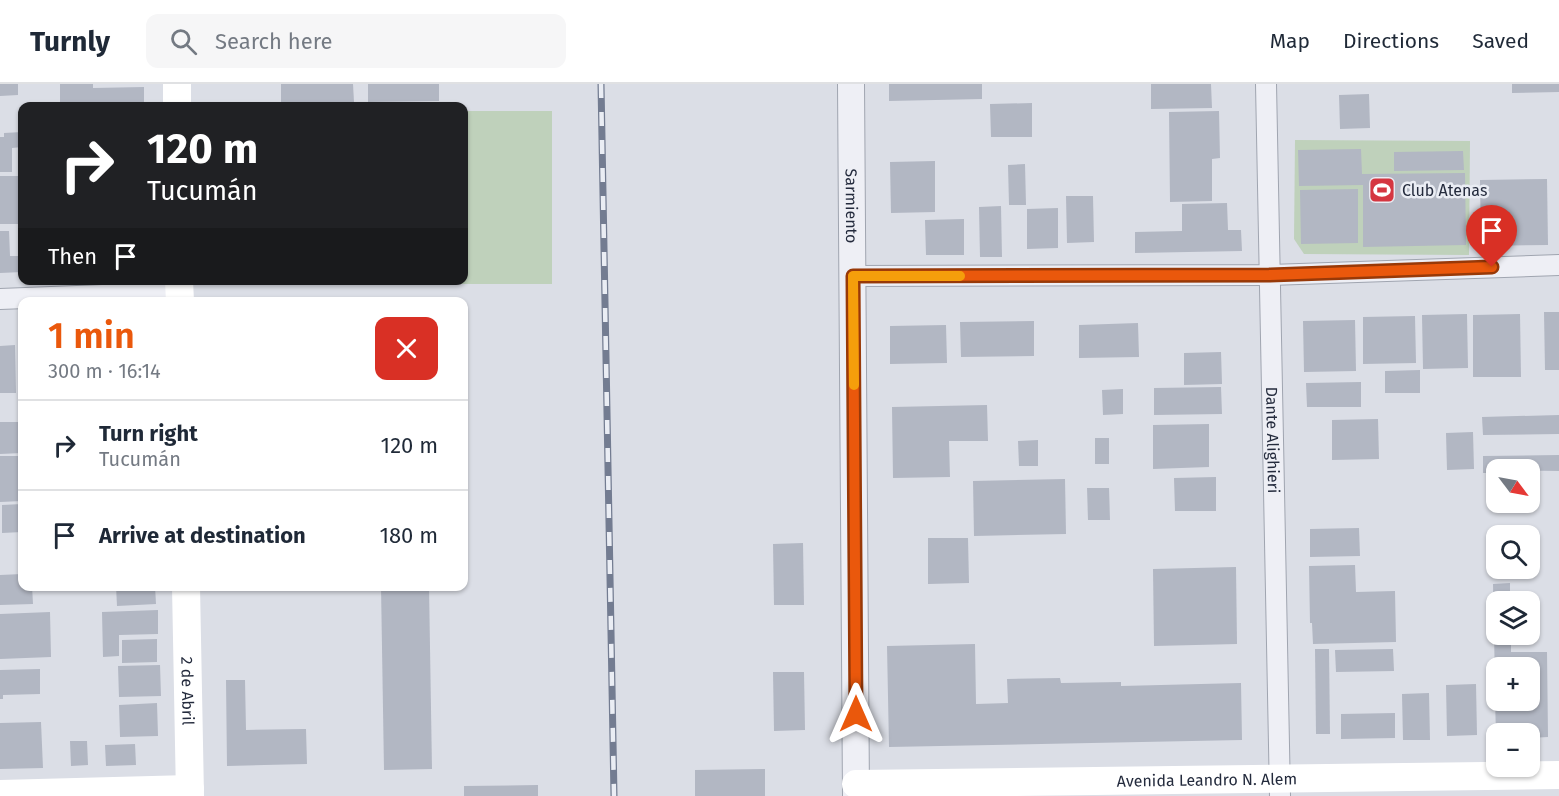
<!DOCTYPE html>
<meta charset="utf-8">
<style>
:root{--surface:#fff;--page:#f6f6f7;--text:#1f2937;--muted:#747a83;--line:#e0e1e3;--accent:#ea580c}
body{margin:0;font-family:"Fira Sans",sans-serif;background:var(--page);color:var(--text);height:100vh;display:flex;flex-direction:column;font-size:22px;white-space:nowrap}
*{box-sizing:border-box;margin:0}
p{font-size:20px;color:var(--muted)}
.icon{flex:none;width:33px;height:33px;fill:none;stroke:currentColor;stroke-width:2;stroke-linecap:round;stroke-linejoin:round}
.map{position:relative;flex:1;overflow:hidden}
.details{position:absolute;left:18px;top:213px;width:450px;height:294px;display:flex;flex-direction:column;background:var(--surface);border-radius:12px;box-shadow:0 2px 4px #0004}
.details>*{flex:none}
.hud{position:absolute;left:18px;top:18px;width:450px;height:183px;border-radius:12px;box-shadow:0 2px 4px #0004;background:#202124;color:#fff;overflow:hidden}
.needle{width:39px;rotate:122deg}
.fabs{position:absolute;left:1486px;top:375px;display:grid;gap:12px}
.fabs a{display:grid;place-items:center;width:54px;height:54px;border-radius:12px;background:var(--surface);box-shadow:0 2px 4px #0004;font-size:30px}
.pin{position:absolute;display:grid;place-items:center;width:51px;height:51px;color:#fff;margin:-62px -26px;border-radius:50% 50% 50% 0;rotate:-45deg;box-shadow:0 0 6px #0007}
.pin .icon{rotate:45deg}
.me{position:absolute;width:66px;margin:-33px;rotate:0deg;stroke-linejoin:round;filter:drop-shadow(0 0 4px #0008)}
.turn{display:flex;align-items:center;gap:21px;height:126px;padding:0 30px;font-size:27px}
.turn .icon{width:78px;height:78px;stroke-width:2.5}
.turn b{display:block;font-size:42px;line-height:51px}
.then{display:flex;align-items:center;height:57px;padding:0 30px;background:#0003;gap:12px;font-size:22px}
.round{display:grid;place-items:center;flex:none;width:63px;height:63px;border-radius:12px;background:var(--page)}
.summary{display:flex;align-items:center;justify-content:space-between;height:102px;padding:0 30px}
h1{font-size:36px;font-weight:600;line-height:45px;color:var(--accent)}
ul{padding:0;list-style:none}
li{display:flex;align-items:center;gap:18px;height:90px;padding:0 30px;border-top:2px solid var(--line)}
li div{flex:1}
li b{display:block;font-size:22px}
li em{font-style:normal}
header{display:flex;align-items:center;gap:36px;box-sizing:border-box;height:84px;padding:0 30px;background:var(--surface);border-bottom:2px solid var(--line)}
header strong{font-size:28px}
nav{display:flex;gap:33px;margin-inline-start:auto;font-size:21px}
.search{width:420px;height:54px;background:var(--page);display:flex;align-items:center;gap:15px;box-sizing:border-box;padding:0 21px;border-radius:12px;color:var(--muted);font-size:22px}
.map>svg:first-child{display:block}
</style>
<header>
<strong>Turnly</strong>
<div class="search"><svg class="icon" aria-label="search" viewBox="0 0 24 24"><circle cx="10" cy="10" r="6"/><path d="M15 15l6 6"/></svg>Search here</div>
<nav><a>Map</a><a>Directions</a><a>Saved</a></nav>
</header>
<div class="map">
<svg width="1559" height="712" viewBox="0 0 1559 712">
<rect width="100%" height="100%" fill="#dbdee6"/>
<!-- green -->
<g fill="#bfd1bb">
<path d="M464 27H552V200H209V196H464Z"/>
<path d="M1295 56 1470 57 1469 171 1304 170 1294 155Z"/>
</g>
<!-- building -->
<g fill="#b2b7c3">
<path d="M0 0H18V11L0 12Z"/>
<path d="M60 0H93V4L144 3V22H60Z"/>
<path d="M281 0H353L354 18 281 19Z"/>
<path d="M368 0H439V17L368 18Z"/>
<path d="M889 0H982V15L889 17Z"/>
<path d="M1151 0H1211L1212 24 1151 25Z"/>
<path d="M1512 0H1559V8L1512 9Z"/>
<path d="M1369 10 1370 44 1340 45 1339 11Z"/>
<path d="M1032 19V53H991L990 20Z"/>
<path d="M1219 27 1220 74 1212 75V117L1170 118 1169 28Z"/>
<path d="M22 48V63L12 64V88H0V53H4V49Z"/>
<path d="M1361 65 1362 90 1465 89 1466 161 1363 163V101L1299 102 1298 66Z"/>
<path d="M1463 67 1464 86 1394 87V68Z"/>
<path d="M935 77V128L891 129 890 78Z"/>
<path d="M1025 80 1026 121H1009L1008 81Z"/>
<path d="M0 92H20L21 140H0Z"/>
<path d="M1547 95 1548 161 1481 162 1480 96Z"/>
<path d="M1358 105V159L1301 160 1300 106Z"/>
<path d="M1066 112H1093L1094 158 1067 159Z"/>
<path d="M1227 119 1228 146H1241L1242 167 1135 169V148L1182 147V120Z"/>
<path d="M1001 122 1002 173H980L979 123Z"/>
<path d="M1058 124V164L1027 165V125Z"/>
<path d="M964 135V171H926L925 136Z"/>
<path d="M0 147H9L10 172H22V188L0 189Z"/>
<path d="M1544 228H1559V286H1545Z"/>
<path d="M1467 230 1468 284 1423 285 1422 231Z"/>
<path d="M1520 230 1521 293H1473V231Z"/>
<path d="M1415 232 1416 279 1363 280V233Z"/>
<path d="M1355 236 1356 287 1304 288 1303 237Z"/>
<path d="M1034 237V272L961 273 960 238Z"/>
<path d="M1138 239 1139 273 1079 274V241Z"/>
<path d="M946 241 947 279 890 280V242Z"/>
<path d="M15 261 16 309H0V262Z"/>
<path d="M1221 268 1222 300 1184 301V269Z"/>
<path d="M1420 286V309H1385V287Z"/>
<path d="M1361 298V323H1307L1306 299Z"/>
<path d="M1221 303 1222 330 1154 331V304Z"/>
<path d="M1123 305V330L1103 331 1102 306Z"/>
<path d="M987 321 988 357H949L950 393 893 394 892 323Z"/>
<path d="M1559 331V350L1483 351 1482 333Z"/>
<path d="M1378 335 1379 375 1332 376V336Z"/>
<path d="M0 338H22V369L0 370Z"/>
<path d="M1209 340V383L1153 385V341Z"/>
<path d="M1473 348 1474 385 1447 386 1446 349Z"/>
<rect x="1095" y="354" width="14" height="26"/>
<path d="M1038 356V382H1019L1018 357Z"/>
<path d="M1559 371V387L1497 386V389H1483V372Z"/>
<path d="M0 372H22V417L0 418Z"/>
<path d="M1216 393V427H1175L1174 394Z"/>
<path d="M1065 395 1066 450 974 452 973 397Z"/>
<path d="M1087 404H1109L1110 436H1088Z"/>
<path d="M22 420V448L2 449V421Z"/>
<path d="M1359 444 1360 472 1310 473V445Z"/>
<path d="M928 454H968L969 499 928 500Z"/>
<path d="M803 459 804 521H774L773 460Z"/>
<path d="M1355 481 1356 508 1395 507 1396 558 1313 560 1312 539H1310L1309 482Z"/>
<path d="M1236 483 1237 560 1154 562 1153 485Z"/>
<path d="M22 490V502H32L33 520 0 521V491Z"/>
<path d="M1510 499V518H1497V550H1511V568H1547L1548 653 1530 654V650H1496L1495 616H1530V584H1497V599H1495L1493 500Z"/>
<path d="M116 502H155L156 520 117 522Z"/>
<path d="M381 502H429L432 685 384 686Z"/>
<path d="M158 526V550L119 551V572L103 573 102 528Z"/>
<path d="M50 528 51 573 0 575V530Z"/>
<path d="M157 555V578L122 579V556Z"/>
<path d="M975 560 976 620 1008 619 1007 595 1060 594 1061 599 1121 598V602L1241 599 1242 656 889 663 887 562Z"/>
<path d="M1315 565H1329L1330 650H1316Z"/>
<path d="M1393 565 1394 587 1336 588 1335 566Z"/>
<path d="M160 581 161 612 119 613 118 582Z"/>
<path d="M40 585V610L3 611V615H0V586Z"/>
<path d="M773 588H804L805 646 774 647Z"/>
<path d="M226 596H245L246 646 306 645 307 680 227 682Z"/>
<path d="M1476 600 1477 651 1447 652 1446 601Z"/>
<path d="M1429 609 1430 656H1403L1402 610Z"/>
<path d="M157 619 158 652 120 653 119 621Z"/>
<path d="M1395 629V654L1341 655V630Z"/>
<path d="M41 638 43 684 0 685V639Z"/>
<path d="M70 657H87L88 681 71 682Z"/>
<path d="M135 660 136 681 106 682 105 661Z"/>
<path d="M765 685V712H695V686Z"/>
<path d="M538 701V712H464V702Z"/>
</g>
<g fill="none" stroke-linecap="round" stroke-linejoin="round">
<defs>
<g id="minor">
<path id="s1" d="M1266 0 1280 712"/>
<path d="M853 192 1269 191 1559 181"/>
<path d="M0 215 179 208"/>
</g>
<g id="tertiary">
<path id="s2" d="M851 0 856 712"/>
</g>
</defs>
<!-- minor casing -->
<use href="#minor" stroke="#a0a5b0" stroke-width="22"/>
<!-- tertiary casing -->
<use href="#tertiary" stroke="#a0a5b0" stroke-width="28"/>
<!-- minor -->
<use href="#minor" stroke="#eeeff5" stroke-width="20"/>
<!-- tertiary -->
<use href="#tertiary" stroke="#eeeff5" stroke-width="26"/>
<!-- secondary -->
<g stroke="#fff" stroke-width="28">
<path d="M177 0V22"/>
<path d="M179 196 180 218"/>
<path id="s3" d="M186 502 190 712"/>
<path id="s4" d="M856 700 1559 691"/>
<path d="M0 710 190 705"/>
</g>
<defs>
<path id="rail" d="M601 0 614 712"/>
</defs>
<!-- rail casing -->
<use href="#rail" stroke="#737c91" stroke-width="7"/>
<!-- rail -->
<use href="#rail" stroke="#eaedf4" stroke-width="4.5" stroke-dasharray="14" stroke-linecap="butt"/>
</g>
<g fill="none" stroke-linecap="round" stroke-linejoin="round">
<defs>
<path id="route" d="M856 630 853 192 1269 191 1492 183"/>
</defs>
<!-- route casing -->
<use href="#route" stroke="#983908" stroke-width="15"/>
<!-- route -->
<use href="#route" stroke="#ea580c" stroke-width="10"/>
<!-- slow -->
<path stroke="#f59e0b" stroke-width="10" d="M854 301 853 192H960"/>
</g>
<!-- icons -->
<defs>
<symbol id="stadium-square" viewBox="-11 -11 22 22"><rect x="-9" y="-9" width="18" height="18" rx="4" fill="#d53641" stroke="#eaedf4"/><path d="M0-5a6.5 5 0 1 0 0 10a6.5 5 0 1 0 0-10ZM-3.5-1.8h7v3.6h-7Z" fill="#fff"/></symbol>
</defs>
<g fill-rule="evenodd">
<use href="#stadium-square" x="1367" y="91" width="30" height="30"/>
</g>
<g text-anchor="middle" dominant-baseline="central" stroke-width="5" stroke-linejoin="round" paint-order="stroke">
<!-- poi labels -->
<g font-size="16" fill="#242b3d" stroke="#eaedf4" text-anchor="start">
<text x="1402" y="106">Club Atenas</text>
</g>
<!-- street labels -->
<g font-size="16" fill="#242b3d" stroke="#eaedf4">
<text stroke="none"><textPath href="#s2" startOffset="122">Sarmiento</textPath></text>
<text stroke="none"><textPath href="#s1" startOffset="356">Dante Alighieri</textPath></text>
<text stroke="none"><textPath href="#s3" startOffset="105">2 de Abril</textPath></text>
<text stroke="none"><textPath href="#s4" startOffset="351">Avenida Leandro N. Alem</textPath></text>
</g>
</g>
</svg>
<div class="fabs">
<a><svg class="needle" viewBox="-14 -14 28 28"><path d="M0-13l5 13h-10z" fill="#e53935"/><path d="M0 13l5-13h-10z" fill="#747a83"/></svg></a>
<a><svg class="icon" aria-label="search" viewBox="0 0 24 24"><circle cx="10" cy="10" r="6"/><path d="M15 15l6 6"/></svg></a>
<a><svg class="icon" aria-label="layers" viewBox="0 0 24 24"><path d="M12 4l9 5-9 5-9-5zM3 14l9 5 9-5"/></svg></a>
<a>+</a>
<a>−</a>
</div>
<div class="pin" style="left:1492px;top:183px;background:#d93025"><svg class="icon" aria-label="arrive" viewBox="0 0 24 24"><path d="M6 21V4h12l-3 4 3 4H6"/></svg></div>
<svg class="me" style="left:856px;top:630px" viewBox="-20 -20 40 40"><path d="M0-17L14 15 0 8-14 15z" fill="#ea580c" stroke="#fff" stroke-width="4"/></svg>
<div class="hud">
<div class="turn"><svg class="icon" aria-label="right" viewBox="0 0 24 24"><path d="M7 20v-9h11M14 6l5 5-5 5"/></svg><div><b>120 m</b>Tucumán</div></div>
<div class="then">Then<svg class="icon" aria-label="arrive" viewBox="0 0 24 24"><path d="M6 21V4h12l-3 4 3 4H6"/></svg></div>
</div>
<section class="details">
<div class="summary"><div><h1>1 min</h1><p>300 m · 16:14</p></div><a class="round" style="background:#d93025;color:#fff"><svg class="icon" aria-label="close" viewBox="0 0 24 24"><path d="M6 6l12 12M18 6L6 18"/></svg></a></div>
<ul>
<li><svg class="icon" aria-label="right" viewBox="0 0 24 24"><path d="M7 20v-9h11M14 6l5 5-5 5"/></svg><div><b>Turn right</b><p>Tucumán</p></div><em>120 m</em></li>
<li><svg class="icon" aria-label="arrive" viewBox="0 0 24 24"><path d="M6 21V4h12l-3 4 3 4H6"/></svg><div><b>Arrive at destination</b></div><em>180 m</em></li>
</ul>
</section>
</div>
